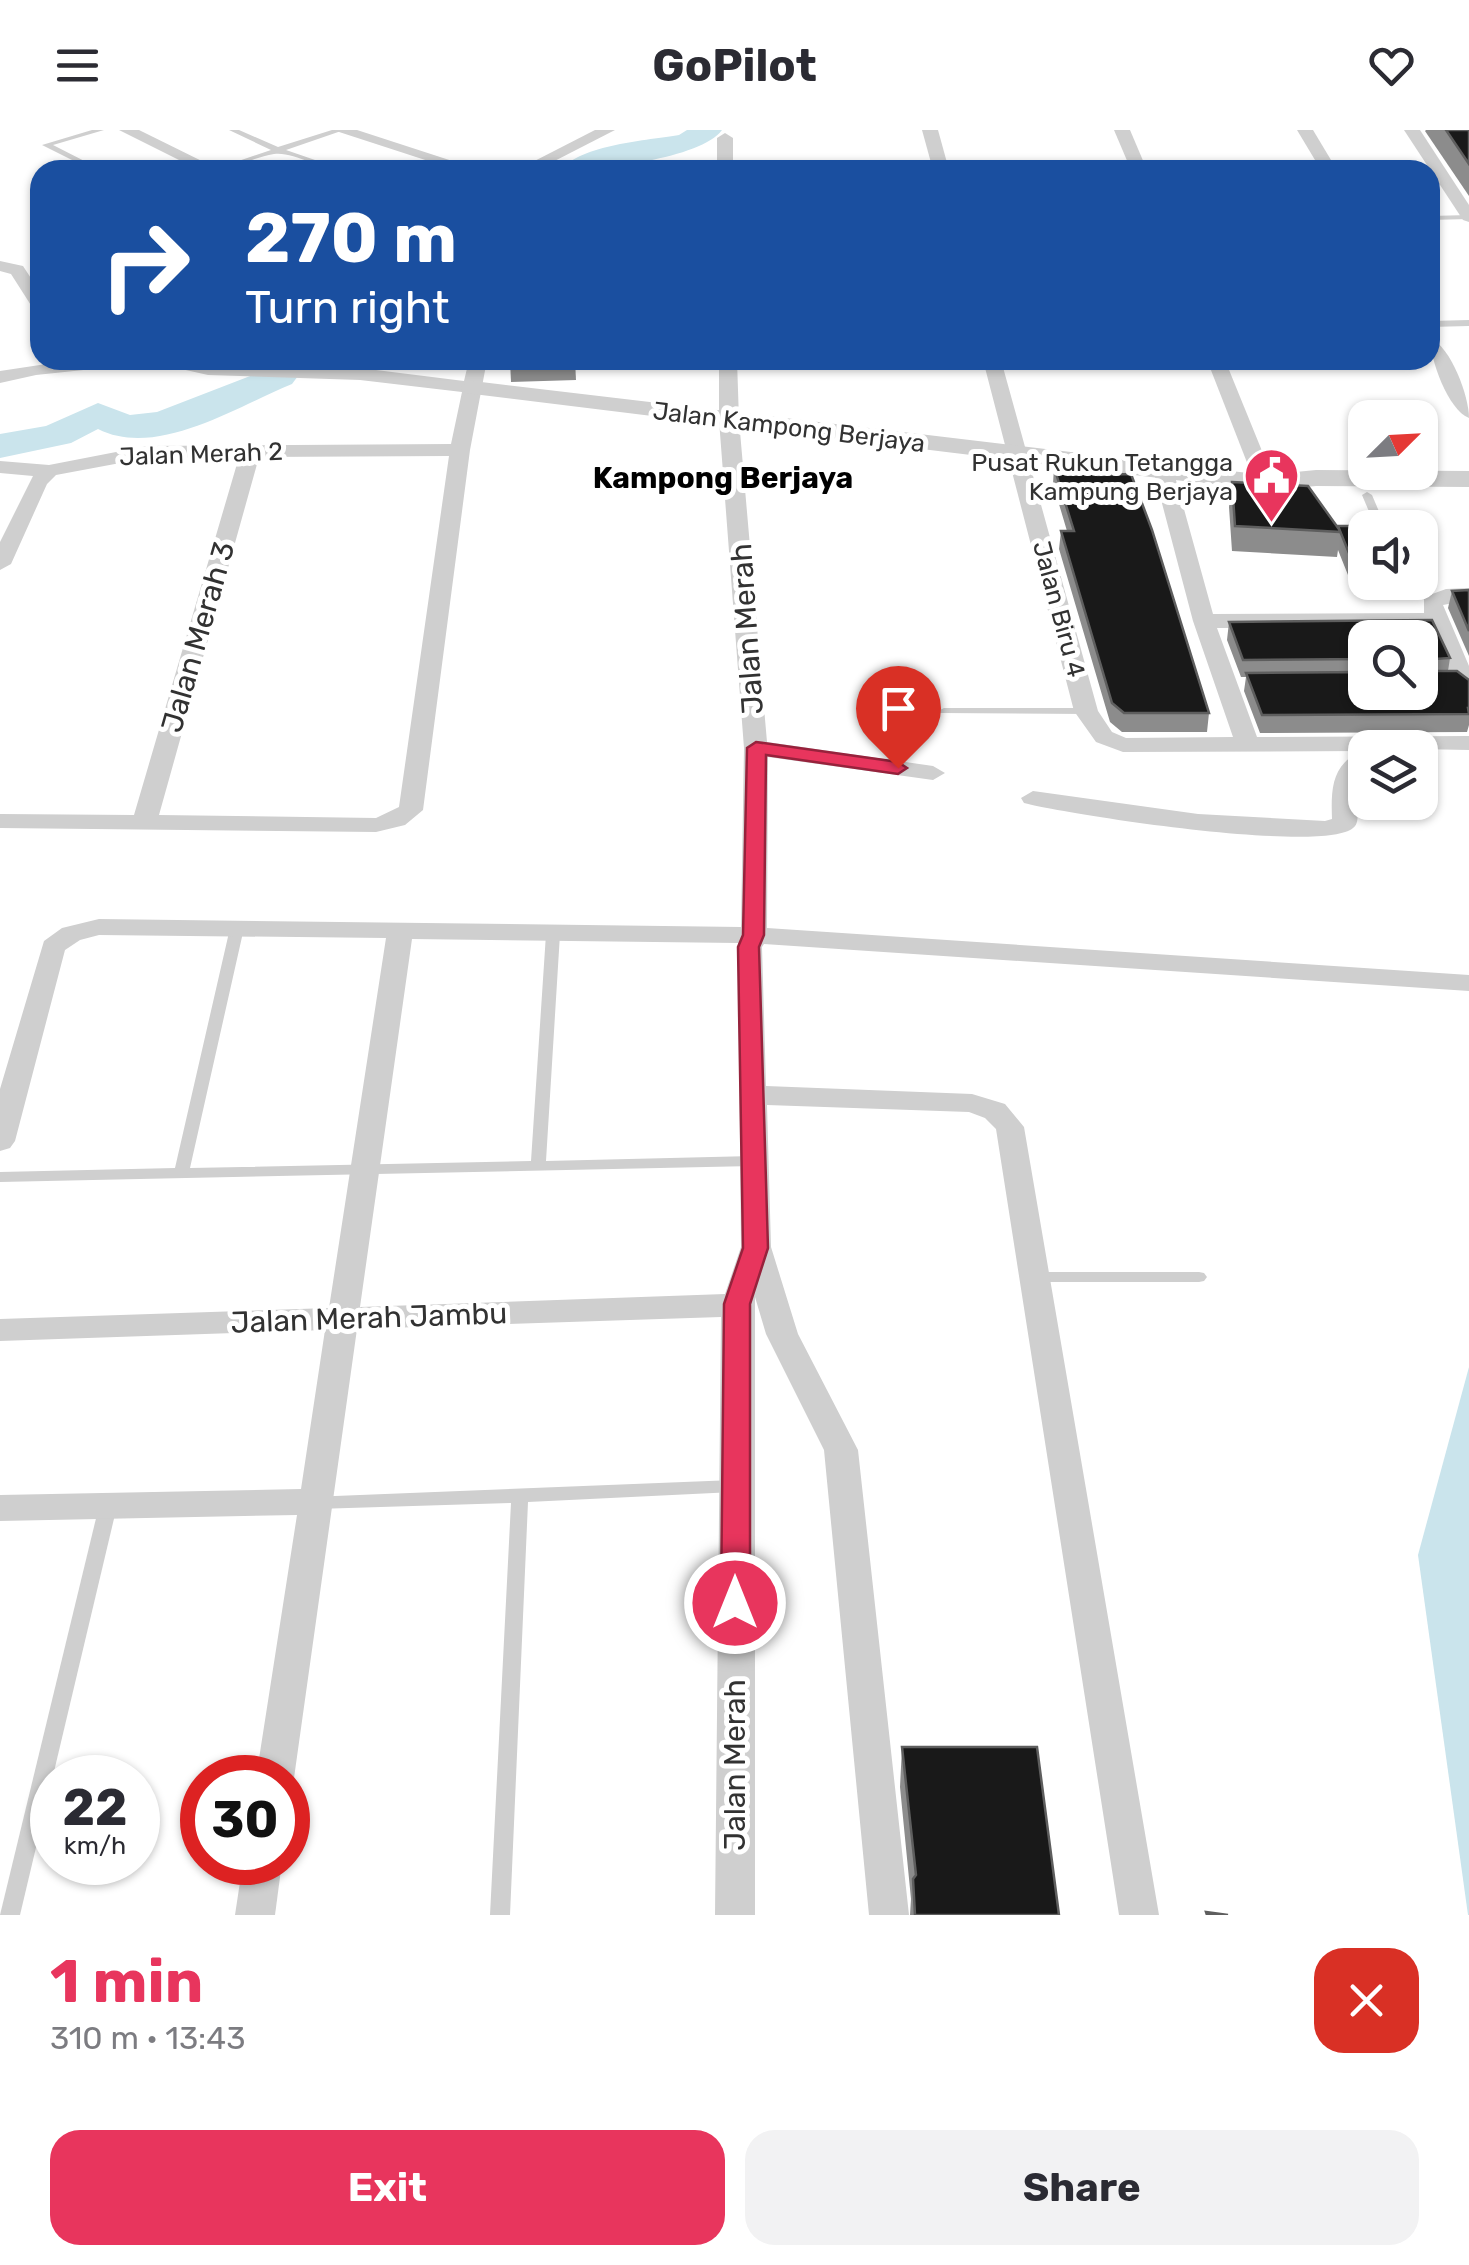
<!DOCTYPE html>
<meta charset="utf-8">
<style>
:root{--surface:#fff;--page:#f2f2f3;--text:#2b2b33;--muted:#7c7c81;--accent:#e8355d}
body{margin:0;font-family:Rubik,sans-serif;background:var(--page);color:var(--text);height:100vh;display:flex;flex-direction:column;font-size:38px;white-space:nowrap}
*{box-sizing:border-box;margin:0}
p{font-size:32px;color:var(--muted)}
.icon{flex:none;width:55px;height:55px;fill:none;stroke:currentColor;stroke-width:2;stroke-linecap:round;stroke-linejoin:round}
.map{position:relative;height:1785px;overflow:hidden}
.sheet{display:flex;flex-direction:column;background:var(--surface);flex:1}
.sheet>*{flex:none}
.banner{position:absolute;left:30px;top:30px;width:1410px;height:210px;border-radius:30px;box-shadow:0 2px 8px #0004;background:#1a4fa0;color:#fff;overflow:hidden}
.needle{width:65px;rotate:66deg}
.fabs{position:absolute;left:1348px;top:270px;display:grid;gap:20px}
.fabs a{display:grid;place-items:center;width:90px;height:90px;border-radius:20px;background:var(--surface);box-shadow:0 2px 8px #0004;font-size:50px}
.speed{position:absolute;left:30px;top:1625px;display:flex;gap:20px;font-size:50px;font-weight:700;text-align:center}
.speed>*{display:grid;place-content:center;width:130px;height:130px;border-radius:50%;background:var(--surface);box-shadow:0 2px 8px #0004;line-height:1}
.speed small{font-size:25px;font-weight:400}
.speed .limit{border:15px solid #d22;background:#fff;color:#111}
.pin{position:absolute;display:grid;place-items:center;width:85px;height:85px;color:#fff;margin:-102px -42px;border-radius:50% 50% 50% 0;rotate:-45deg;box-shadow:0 0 10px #0007}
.pin .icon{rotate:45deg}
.me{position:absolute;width:110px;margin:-55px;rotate:0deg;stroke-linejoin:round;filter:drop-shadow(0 0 8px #0008)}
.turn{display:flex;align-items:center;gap:35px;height:210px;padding:0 50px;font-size:45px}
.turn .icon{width:130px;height:130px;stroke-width:2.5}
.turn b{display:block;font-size:70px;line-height:85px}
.round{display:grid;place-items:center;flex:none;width:105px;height:105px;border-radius:30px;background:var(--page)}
.summary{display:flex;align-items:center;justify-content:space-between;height:170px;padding:0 50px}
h1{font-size:60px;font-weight:700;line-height:75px;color:var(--accent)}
.button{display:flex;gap:20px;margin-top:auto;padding:20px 50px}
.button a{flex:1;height:115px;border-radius:30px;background:var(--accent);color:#fff;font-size:40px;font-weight:700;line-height:115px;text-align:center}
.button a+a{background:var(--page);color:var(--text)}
header{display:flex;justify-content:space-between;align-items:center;height:130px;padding:0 50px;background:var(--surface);font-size:45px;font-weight:700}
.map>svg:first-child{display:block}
</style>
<header><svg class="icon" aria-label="menu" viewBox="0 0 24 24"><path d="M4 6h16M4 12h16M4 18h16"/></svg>GoPilot<svg class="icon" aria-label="heart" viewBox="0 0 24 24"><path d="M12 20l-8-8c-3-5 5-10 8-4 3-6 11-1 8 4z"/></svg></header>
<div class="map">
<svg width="1469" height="1785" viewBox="0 0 1469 1785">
<rect width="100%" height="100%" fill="#fff"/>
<!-- water -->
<path fill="#cae4ec" d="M1469 1237V1785H1468L1418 1425Z"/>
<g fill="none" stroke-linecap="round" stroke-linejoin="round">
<!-- river -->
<g fill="#cae4ec" fill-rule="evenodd">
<path d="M687 0H722C701 29 597 40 561 40 580 15 649 10 679 5Z"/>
<path d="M279 235 292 238 298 246 292 254C237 276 157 329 98 299L71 313 0 328V304L46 296 98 273 130 285 157 282Z"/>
</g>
<!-- service -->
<g fill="#cfcfcf" fill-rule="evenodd">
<path d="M92 0H104L53 15 102 40H92L42 15Z"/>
<path d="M229 0H239L278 17 332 0H344L286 20 344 40C322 40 292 21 274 24 253 27 234 40 212 40L271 20Z"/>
<path d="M1469 85V89L1430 90V86Z"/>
<path d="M1469 190V196L1430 197V191Z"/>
<path d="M1367 362 1372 365 1386 398H1376L1362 365Z"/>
<path d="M944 578H1086L1092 581 1086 584 940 583 938 581Z"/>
<path d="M237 794 244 798 190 1038 531 1031 546 804 553 800 560 804 546 1031 753 1026 760 1031 753 1036 0 1052V1042L175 1038 230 798Z"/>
<path d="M1037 1142H1199L1204 1143 1207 1147 1204 1151 1199 1152H1037L1032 1151 1029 1147 1032 1143Z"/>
<path d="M734 1350 740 1351 742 1356 740 1361 734 1362 528 1372 510 1785H490L511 1373 316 1379 310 1377 307 1372 310 1367Z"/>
<path d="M108 1369 114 1371 117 1376 20 1785H0L99 1376 102 1371Z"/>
</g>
<!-- minor -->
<g fill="#cfcfcf" fill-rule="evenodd">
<path d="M119 0H139L220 40H199Z"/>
<path d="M333 0H357L480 40H456Z"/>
<path d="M595 0H615L537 40H517Z"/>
<path d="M922 0H938L949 40H933Z"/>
<path d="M1114 0H1130L1147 40H1131Z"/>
<path d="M1297 0H1313L1337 40H1321Z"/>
<path d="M1404 0H1420L1469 75V92L1463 90Z"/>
<path d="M725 3 733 8V40H717V8Z"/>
<path d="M0 131 23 136 40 162V181L34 180 11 144 0 141Z"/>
<path d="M1430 208C1451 217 1469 266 1469 288 1448 280 1430 229 1430 208Z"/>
<path d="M73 230H140L131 235 36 245 0 253V241Z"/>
<path d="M156 230 360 238 464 251 469 230H487L470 320 423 680 405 695 376 702 0 698V684L134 685 239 327 147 328 56 345 47 354 11 434 0 440V412L33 346 0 343V331L49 335 147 316 451 314 462 262 360 250 208 245 159 234ZM449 326 399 677 376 688 159 685 259 327Z"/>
<path d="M719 230H737L739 290 767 612 933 636 945 643 933 650 768 627 767 798 1469 845V861L764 814 762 817 766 956 972 964 1005 974 1024 997 1159 1785H1119L996 999 985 988 969 982 767 975 771 1117 798 1204 858 1320 909 1785H869L824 1320 766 1204 755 1167V1785H715L721 1187 357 1199 294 1648 288 1660V1648H256L297 1385 0 1391V1365L301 1359 325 1200 0 1211V1189L329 1178 386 808 99 805 80 810 65 820 15 1011 10 1018 0 1021V959L44 811 62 798 99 789 741 797 744 618 719 290ZM412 809 738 813 741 1117 725 1164 360 1177Z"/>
<path d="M983 230H1001L1098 581 1112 602 1126 608 1233 607 1193 491 1154 343 1164 337 1174 343 1213 484 1424 483V467L1446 459 1469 458V470L1443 475 1469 536V567L1458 560 1428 497 1217 498 1257 607 1469 606V620L1365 618C1365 637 1356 644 1356 661 1355 671 1362 692 1353 698 1322 724 1071 685 1024 673L1021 668 1033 661 1198 684 1325 691 1332 689C1331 660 1331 634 1362 621L1123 622 1096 612 1074 581Z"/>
<path d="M1207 230H1225L1275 353 1272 357 1265 359 1255 353Z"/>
<path d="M243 1732H282L275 1785H235Z"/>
</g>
<!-- tertiary -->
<path fill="#cfcfcf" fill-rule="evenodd" d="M473 251 1265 345 1316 340 1469 341V357L1316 356 1265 361 465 263 461 258 465 253Z"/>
</g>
<!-- wall -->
<g fill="#8c8c8c" fill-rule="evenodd">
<path d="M1426 0H1469V66L1425 1Z"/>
<path d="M510 230H575L576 250 511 252Z"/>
<path d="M1054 337 1098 345 1209 583 1207 602H1122L1110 592 1059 419 1061 401H1067L1053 354Z"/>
<path d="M1232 352 1337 397 1365 398V445H1348L1338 420 1337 427 1232 421 1229 377Z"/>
<path d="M1469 460V526L1448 478 1452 461Z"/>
<path d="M1432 490 1450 528 1448 541H1457L1469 550V595L1467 602 1260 603 1244 561 1246 547H1241L1227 510 1229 492ZM1365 508H1420V562H1365Z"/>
<path d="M902 1617 1059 1785H910L911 1769 900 1657Z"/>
</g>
<!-- building -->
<g fill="#191919" stroke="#5e5e5e" stroke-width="2.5">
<path d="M1446 0H1469V34Z"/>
<path d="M1095 336 1098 345 1131 344 1152 400 1209 583H1124L1112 573 1061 401H1074L1054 337Z"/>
<path d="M1232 352 1308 356 1341 402 1235 396Z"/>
<path d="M1338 396H1377L1378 398H1365V428H1351Z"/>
<path d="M1469 460V501L1452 461Z"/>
<path d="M1432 490 1450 528 1421 530V541H1457L1469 550V578H1468L1469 584 1262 585 1246 543 1365 542V562H1420V508H1365V529L1243 530 1229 492Z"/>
<path d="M902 1617H1037L1059 1785H915L913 1749 916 1745Z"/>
<path d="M1206 1782 1228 1785H1207Z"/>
</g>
<!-- route -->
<path fill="#e8355d" stroke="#97223c" stroke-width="2.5" d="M756 612 898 632 907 638 898 644 766 625 764 805 759 817 768 1118 750 1174V1473L746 1481 735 1484 725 1481 721 1473 724 1174 743 1118 738 817 743 805 747 618Z"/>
<!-- icons -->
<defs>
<symbol id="civic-pin" viewBox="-11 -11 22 30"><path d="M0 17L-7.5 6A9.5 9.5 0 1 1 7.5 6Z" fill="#e8355d" stroke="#fff"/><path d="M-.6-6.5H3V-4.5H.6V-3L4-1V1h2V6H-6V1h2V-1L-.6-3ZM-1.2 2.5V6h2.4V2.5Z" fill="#fff"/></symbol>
</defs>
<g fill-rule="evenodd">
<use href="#civic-pin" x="1240" y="314" width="63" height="86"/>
</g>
<g text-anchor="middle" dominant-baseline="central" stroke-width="10" stroke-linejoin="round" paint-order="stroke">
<!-- far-street labels -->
<g font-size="25" fill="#323232" stroke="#fff">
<text transform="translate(789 297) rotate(7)">Jalan Kampong Berjaya</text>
<text transform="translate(201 324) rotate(-2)">Jalan Merah 2</text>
<text transform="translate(1059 479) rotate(75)">Jalan Biru 4</text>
</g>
<!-- far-poi labels -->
<g font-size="25" fill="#323232" stroke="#fff" text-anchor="end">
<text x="1233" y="332">Pusat Rukun Tetangga<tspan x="1233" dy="29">Kampung Berjaya</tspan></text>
</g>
<!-- far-quarter labels -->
<g font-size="30" font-weight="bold" fill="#000" stroke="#fff">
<text x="723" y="348">Kampong Berjaya</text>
</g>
<!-- street labels -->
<g font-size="30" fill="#323232" stroke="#fff">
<text transform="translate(747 499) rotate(-94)">Jalan Merah</text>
<text transform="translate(198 507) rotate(-74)">Jalan Merah 3</text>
<text transform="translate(369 1188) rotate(-2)">Jalan Merah Jambu</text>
<text transform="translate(735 1635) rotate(-90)">Jalan Merah</text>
</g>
</g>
</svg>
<div class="fabs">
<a><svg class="needle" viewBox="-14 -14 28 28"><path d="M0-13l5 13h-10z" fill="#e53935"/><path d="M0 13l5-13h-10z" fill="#7c7c81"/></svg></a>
<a><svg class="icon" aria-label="sound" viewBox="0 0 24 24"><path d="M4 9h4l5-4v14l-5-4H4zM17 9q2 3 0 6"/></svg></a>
<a><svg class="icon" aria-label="search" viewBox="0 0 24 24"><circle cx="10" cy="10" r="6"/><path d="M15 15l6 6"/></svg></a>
<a><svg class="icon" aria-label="layers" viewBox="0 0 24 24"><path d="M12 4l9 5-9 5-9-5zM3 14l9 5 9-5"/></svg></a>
</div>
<div class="speed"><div>22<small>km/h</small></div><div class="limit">30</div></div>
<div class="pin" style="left:898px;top:638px;background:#d93025"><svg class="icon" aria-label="arrive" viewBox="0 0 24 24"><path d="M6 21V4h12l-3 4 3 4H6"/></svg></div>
<svg class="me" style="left:735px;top:1473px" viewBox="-20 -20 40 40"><circle r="17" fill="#e8355d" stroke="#fff" stroke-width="3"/><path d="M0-11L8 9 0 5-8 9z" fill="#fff"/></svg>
<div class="banner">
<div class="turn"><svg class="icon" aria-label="right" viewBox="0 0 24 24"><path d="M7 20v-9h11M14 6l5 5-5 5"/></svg><div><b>270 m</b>Turn right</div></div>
</div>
</div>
<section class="sheet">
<div class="summary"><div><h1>1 min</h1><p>310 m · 13:43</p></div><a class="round" style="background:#d93025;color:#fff"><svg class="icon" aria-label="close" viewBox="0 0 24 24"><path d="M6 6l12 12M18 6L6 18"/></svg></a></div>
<div class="button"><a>Exit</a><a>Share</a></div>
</section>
